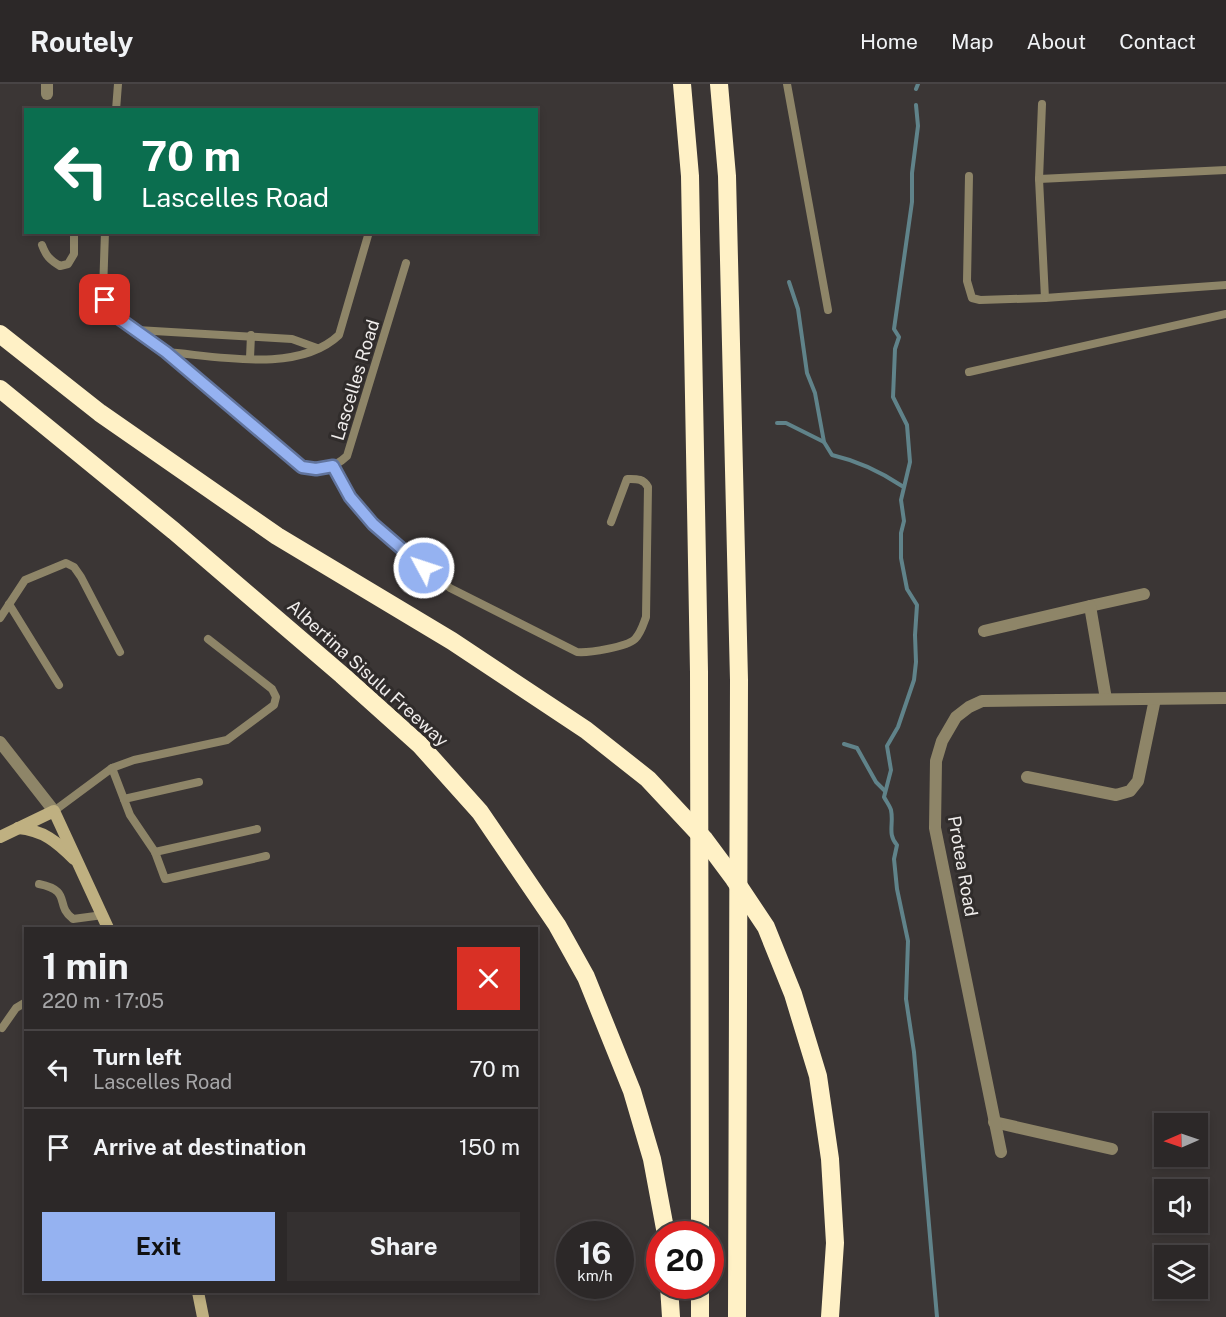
<!DOCTYPE html>
<meta charset="utf-8">
<style>
:root{--surface:#2c2828;--page:#343030;--text:#f1f3f6;--muted:#a6a6a8;--line:#484445;--accent:#95b2f1}
body{margin:0;font-family:"Public Sans",sans-serif;background:var(--page);color:var(--text);height:100vh;display:flex;flex-direction:column;font-size:22px;white-space:nowrap}
*{box-sizing:border-box;margin:0}
p{font-size:20px;color:var(--muted)}
.icon{flex:none;width:33px;height:33px;fill:none;stroke:currentColor;stroke-width:2;stroke-linecap:round;stroke-linejoin:round}
.map{position:relative;flex:1;overflow:hidden}
.side{position:absolute;left:24px;top:843px;width:514px;height:366px;display:flex;flex-direction:column;background:var(--surface);border-radius:0px;box-shadow:0 3px 9px #0003,0 0 0 2px var(--line)}
.side>*{flex:none}
.top-card{position:absolute;left:24px;top:24px;width:514px;height:126px;border-radius:0px;box-shadow:0 3px 9px #0003,0 0 0 2px var(--line);background:#0b6e4f;color:#fff;overflow:hidden}
.needle{width:39px;rotate:268deg}
.buttons{position:absolute;left:1154px;top:1029px;display:grid;gap:12px}
.buttons a{display:grid;place-items:center;width:54px;height:54px;border-radius:0px;background:var(--surface);box-shadow:0 3px 9px #0003,0 0 0 2px var(--line);font-size:30px}
.speed{position:absolute;left:556px;top:1137px;display:flex;gap:12px;font-size:30px;font-weight:700;text-align:center}
.speed>*{display:grid;place-content:center;width:78px;height:78px;border-radius:50%;background:var(--surface);box-shadow:0 3px 9px #0003,0 0 0 2px var(--line);line-height:1}
.speed small{font-size:15px;font-weight:400}
.speed .limit{border:9px solid #d22;background:#fff;color:#111}
.pin{position:absolute;display:grid;place-items:center;width:51px;height:51px;color:#fff;margin:-26px;border-radius:12px;box-shadow:0 3px 9px #0006}
.me{position:absolute;width:66px;margin:-33px;rotate:310deg;stroke-linejoin:round;filter:drop-shadow(0 0 4px #0008)}
.turn{display:flex;align-items:center;gap:21px;height:126px;padding:0 18px;font-size:27px}
.turn .icon{width:78px;height:78px;stroke-width:2.5}
.turn b{display:block;font-size:42px;line-height:51px}
.round{display:grid;place-items:center;flex:none;width:63px;height:63px;border-radius:0px;background:var(--page)}
.overview{display:flex;align-items:center;justify-content:space-between;height:102px;padding:0 18px}
h1{font-size:36px;font-weight:700;line-height:45px}
.action{display:flex;gap:12px;margin-top:auto;padding:12px 18px}
.action a{flex:1;height:69px;border-radius:0px;background:var(--accent);color:#111;font-size:24px;font-weight:700;line-height:69px;text-align:center}
.action a+a{background:var(--page);color:var(--text)}
ul{padding:0;list-style:none}
li{display:flex;align-items:center;gap:18px;height:78px;padding:0 18px;border-top:2px solid var(--line)}
li div{flex:1}
li b{display:block;font-size:22px}
li em{font-style:normal}
header{display:flex;align-items:center;gap:36px;box-sizing:border-box;height:84px;padding:0 30px;background:var(--surface);border-bottom:2px solid var(--line)}
header strong{font-size:28px}
nav{display:flex;gap:33px;margin-inline-start:auto;font-size:21px}
.map>svg:first-child{display:block}
</style>
<header>
<strong>Routely</strong>
<nav><a>Home</a><a>Map</a><a>About</a><a>Contact</a></nav>
</header>
<div class="map">
<svg width="1226" height="1233" viewBox="0 0 1226 1233">
<rect width="100%" height="100%" fill="#3b3635"/>
<g fill="none" stroke-linecap="round" stroke-linejoin="round">
<!-- stream -->
<g stroke="#60838a" stroke-width="4">
<path d="M916 5 918 0"/>
<path d="M916 21 918 42 912 89V118L894 245 899 253 895 265 893 313 907 341 910 378 901 416 904 437 901 449V474L907 505 917 521 915 551 916 578 914 596 898 643 887 662 891 686 884 713C886 717 890 722 891 726 894 740 887 750 897 761L894 775 897 805 908 857 906 915 914 968 937 1233"/>
<path d="M789 198 798 225 807 289 815 309 824 358 832 371C858 377 881 388 902 402"/>
<path d="M777 339H786L824 358"/>
<path d="M844 660 857 664 876 698 885 707"/>
</g>
<!-- service -->
<g stroke="#8e8568" stroke-width="8">
<path d="M787 0 828 226"/>
<path d="M1042 20 1039 95 1045 214 1226 201"/>
<path d="M116 26 118 0"/>
<path d="M969 92 967 197 972 214 980 216 1045 214"/>
<path d="M1039 95 1226 86"/>
<path d="M105 148 103 207 110 228 166 268 302 383C321 386 333 385 347 372L406 179"/>
<path d="M42 161C46 172 50 176 60 182L68 180 74 170V148"/>
<path d="M137 246 292 255 317 264"/>
<path d="M166 268C217 272 298 290 339 251L369 148"/>
<path d="M250 274 251 251"/>
<path d="M969 288 1226 230"/>
<path d="M333 382 350 413 373 440 450 504 577 568C589 569 627 563 635 555 641 549 643 541 646 533L648 403C643 394 636 395 627 395L611 438"/>
<path d="M9 520 59 601"/>
<path d="M0 534 25 496 66 479 74 483 81 493 120 568"/>
<path d="M112 684 130 731 155 768 165 795 266 772"/>
<path d="M124 715 199 698"/>
<path d="M54 727 112 684 134 676 227 656 274 621 276 613 272 605 208 555"/>
<path d="M155 768 257 745"/>
<path d="M39 800C73 807 54 821 73 835L103 831"/>
<path d="M2 944 16 924 26 918"/>
</g>
<!-- minor -->
<g stroke="#8e8568" stroke-width="12">
<path d="M47 10V0"/>
<path d="M1090 522 1144 510"/>
<path d="M984 547 1090 522 1106 615"/>
<path d="M1027 693 1116 711 1130 707 1138 697 1155 615"/>
<path d="M994 1038 1112 1065"/>
<path d="M1001 1068 935 744 936 677 942 657 956 633 969 623 982 617 1226 614"/>
</g>
<!-- tertiary -->
<path stroke="#8e8568" stroke-width="12" d="M0 658 54 727"/>
<!-- secondary -->
<g stroke="#bfb081" stroke-width="12">
<path d="M18 744C43 746 57 758 74 775"/>
<path d="M0 753 54 727 108 844"/>
<path d="M198 1208 203 1233"/>
</g>
<!-- motorway -->
<g stroke="#fff1c6" stroke-width="18">
<path d="M682 0 690 92 699 588 700 1150"/>
<path d="M719 0 727 92 739 596 737 1233"/>
<path d="M0 250 100 329 277 452 452 557 586 646 648 695 705 756 734 795 766 843 793 910 818 992 830 1075 835 1159 830 1233"/>
<path d="M0 305 174 447 342 591 420 661 480 728 557 841 586 893 632 1007 652 1075 666 1150"/>
<path d="M669 1202 671 1233"/>
<path d="M700 1233V1202"/>
</g>
</g>
<g fill="none" stroke-linecap="round" stroke-linejoin="round">
<defs>
<path id="route" d="M105 216 110 228 166 268 302 383 316 385 333 382 350 413 373 440 424 484"/>
</defs>
<!-- route casing -->
<use href="#route" stroke="#61749d" stroke-width="15"/>
<!-- route -->
<use href="#route" stroke="#95b2f1" stroke-width="10"/>
</g>
<g text-anchor="middle" dominant-baseline="central" stroke-width="6" stroke-linejoin="round" paint-order="stroke">
<!-- street labels -->
<g font-size="18" fill="#efeceb" stroke="#302c2b">
<text transform="translate(355 296) rotate(-73)">Lascelles Road</text>
<text transform="translate(368 589) rotate(42)">Albertina Sisulu Freeway</text>
<text transform="translate(963 782) rotate(80)">Protea Road</text>
</g>
</g>
</svg>
<div class="buttons">
<a><svg class="needle" viewBox="-14 -14 28 28"><path d="M0-13l5 13h-10z" fill="#e53935"/><path d="M0 13l5-13h-10z" fill="#a6a6a8"/></svg></a>
<a><svg class="icon" aria-label="sound" viewBox="0 0 24 24"><path d="M4 9h4l5-4v14l-5-4H4zM17 9q2 3 0 6"/></svg></a>
<a><svg class="icon" aria-label="layers" viewBox="0 0 24 24"><path d="M12 4l9 5-9 5-9-5zM3 14l9 5 9-5"/></svg></a>
</div>
<div class="speed"><div>16<small>km/h</small></div><div class="limit">20</div></div>
<div class="pin" style="left:105px;top:216px;background:#d93025"><svg class="icon" aria-label="arrive" viewBox="0 0 24 24"><path d="M6 21V4h12l-3 4 3 4H6"/></svg></div>
<svg class="me" style="left:424px;top:484px" viewBox="-20 -20 40 40"><circle r="17" fill="#95b2f1" stroke="#fff" stroke-width="3"/><path d="M0-11L8 9 0 5-8 9z" fill="#fff"/></svg>
<div class="top-card">
<div class="turn"><svg class="icon" aria-label="left" viewBox="0 0 24 24"><path d="M17 20v-9H6M10 6l-5 5 5 5"/></svg><div><b>70 m</b>Lascelles Road</div></div>
</div>
<section class="side">
<div class="overview"><div><h1>1 min</h1><p>220 m · 17:05</p></div><a class="round" style="background:#d93025;color:#fff"><svg class="icon" aria-label="close" viewBox="0 0 24 24"><path d="M6 6l12 12M18 6L6 18"/></svg></a></div>
<ul>
<li><svg class="icon" aria-label="left" viewBox="0 0 24 24"><path d="M17 20v-9H6M10 6l-5 5 5 5"/></svg><div><b>Turn left</b><p>Lascelles Road</p></div><em>70 m</em></li>
<li><svg class="icon" aria-label="arrive" viewBox="0 0 24 24"><path d="M6 21V4h12l-3 4 3 4H6"/></svg><div><b>Arrive at destination</b></div><em>150 m</em></li>
</ul>
<div class="action"><a>Exit</a><a>Share</a></div>
</section>
</div>
